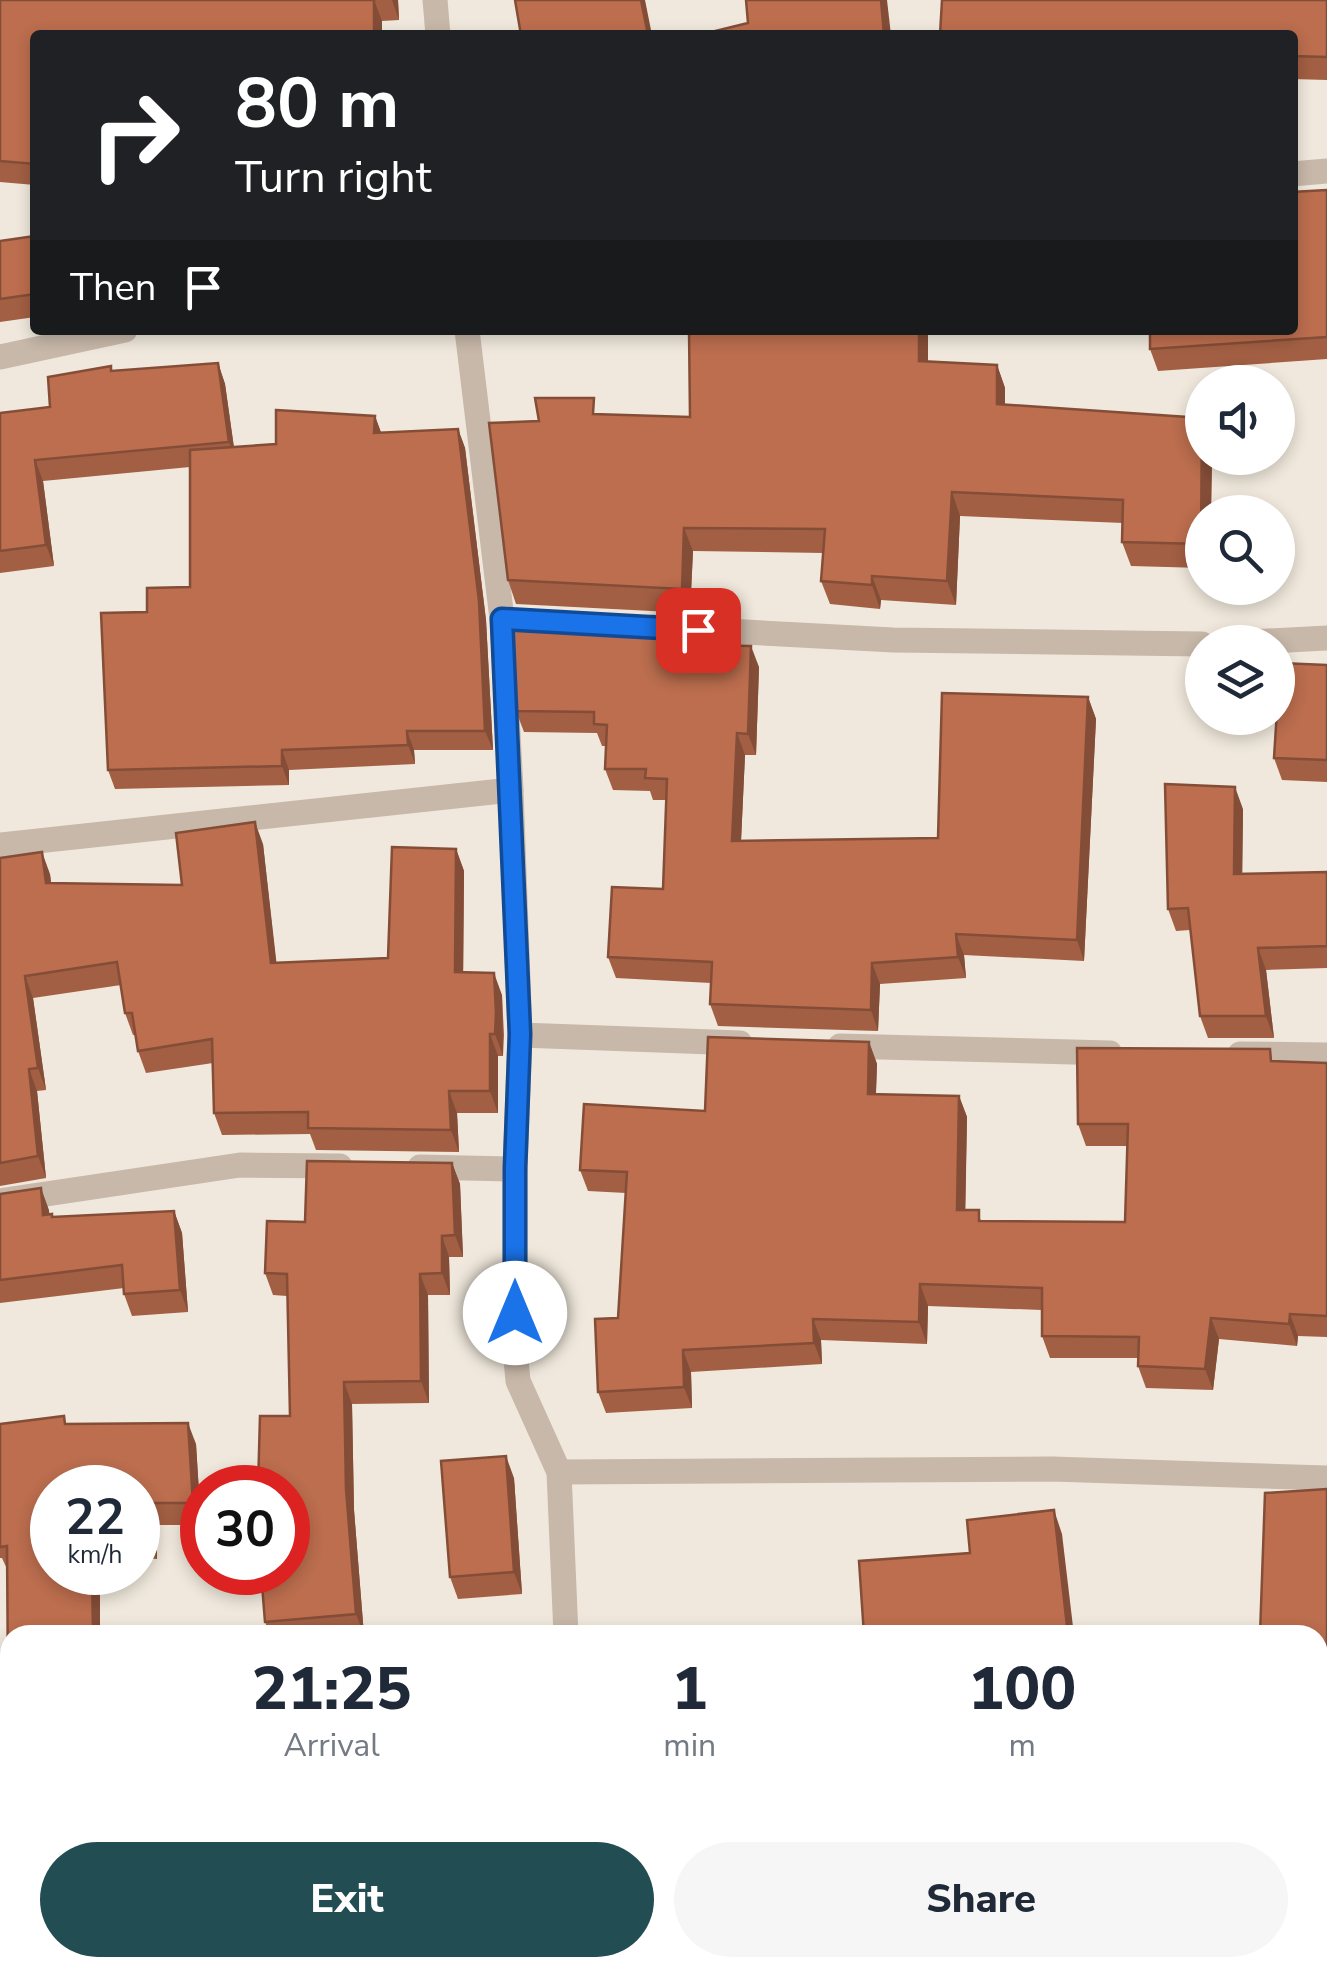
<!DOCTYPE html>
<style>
:root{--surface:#fff;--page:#f6f6f7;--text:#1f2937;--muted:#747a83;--accent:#214d53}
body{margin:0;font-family:"Nunito Sans",sans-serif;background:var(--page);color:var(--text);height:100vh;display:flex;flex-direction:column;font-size:38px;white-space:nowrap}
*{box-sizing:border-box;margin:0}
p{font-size:32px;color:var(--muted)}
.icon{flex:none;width:55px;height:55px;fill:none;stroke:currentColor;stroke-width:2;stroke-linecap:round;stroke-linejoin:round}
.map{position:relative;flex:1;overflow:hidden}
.panel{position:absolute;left:0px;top:1625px;width:1328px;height:352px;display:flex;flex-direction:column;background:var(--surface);border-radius:30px 30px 0 0;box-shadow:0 5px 15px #0003}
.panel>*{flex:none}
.top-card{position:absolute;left:30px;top:30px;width:1268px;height:305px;border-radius:10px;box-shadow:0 5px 15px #0003;background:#202124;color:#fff;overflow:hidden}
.fabs{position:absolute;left:1185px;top:365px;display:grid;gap:20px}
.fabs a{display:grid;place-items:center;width:110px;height:110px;border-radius:50%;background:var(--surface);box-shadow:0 5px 15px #0003;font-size:50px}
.speed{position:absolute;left:30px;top:1465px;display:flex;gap:20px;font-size:50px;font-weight:700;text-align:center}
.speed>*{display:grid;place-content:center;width:130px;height:130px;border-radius:50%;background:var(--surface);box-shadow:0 5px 15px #0003;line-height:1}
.speed small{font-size:25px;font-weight:400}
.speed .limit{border:15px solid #d22;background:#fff;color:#111}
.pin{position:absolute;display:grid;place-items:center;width:85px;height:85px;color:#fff;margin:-42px;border-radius:20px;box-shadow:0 5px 15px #0006}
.me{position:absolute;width:110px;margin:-55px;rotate:0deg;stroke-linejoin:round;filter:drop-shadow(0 0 8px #0008)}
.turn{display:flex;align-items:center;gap:35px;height:210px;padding:0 40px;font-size:45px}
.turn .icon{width:130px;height:130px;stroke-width:2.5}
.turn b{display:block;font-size:70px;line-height:85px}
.then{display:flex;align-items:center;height:95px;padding:0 40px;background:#0003;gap:20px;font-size:38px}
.eta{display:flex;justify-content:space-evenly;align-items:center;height:170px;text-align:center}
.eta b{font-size:60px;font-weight:800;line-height:70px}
.action{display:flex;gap:20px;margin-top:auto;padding:20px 40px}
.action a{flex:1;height:115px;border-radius:60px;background:var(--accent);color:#fff;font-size:40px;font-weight:800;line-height:115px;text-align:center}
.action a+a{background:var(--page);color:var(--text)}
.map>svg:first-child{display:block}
</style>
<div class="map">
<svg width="1327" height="1976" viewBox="0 0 1327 1976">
<rect width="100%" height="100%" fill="#f0e8dc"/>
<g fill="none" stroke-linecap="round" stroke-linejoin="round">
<!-- street -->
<g stroke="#c7b8a9" stroke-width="25">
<path d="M435 0 438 35"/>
<path d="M1292 174 1327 171"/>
<path d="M467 330 502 619 511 790 520 1035 515 1169V1349L518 1381 559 1472 566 1635"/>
<path d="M0 357 125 330"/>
<path d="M653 627 893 640 1202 644"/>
<path d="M1250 642 1327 638"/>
<path d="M0 845 511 790"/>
<path d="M520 1035 740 1043"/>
<path d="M840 1046 1110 1053"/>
<path d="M1240 1054 1327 1055"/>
<path d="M420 1167 515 1169"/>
<path d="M0 1201 240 1165 340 1166"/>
<path d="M559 1472 1052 1469 1327 1478"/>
<path d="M0 1760H10"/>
<path d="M571 1968V1976"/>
</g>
</g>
<!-- wall -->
<g fill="#a25f43">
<path d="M0 0H398L399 20 382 21V35H35V185L0 182Z"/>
<path d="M1327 0V80L1292 79V35H940Z"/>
<path d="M1327 190V359L1158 371 1150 349Z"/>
<path d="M35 236V317L0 322V241Z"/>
<path d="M689 330H928V362L997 365 1005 388V404L1202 458H1212L1211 512H1202V568L1131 566 1122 542 1123 523 960 516 956 605 881 600 880 609 830 604 821 581 824 553 693 551 690 613 516 604 508 580 539 421 599 414 690 417Z"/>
<path d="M218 363 225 384 234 447 276 444 375 416 381 433 458 429 465 448 486 620 493 750H414L415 764 289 770V785L115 789 108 770 147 612 190 587V467L43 481 54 566 0 573V413L50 407 112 371Z"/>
<path d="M689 644 759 667 756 755H745L741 841 938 838 1088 697 1096 719 1084 961 964 955 966 978 880 984 878 1031 718 1026 710 1004 711 983 616 978 608 957 663 889 666 800H653L650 791 613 790 605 769 606 746H602L597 733 524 732 516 711Z"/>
<path d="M1327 665V782L1282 780 1274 758Z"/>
<path d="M1243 809 1242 874 1327 872V968L1266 970 1274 1038H1208L1200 1016 1190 930 1176 931 1168 909Z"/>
<path d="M263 844 276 963 388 958 456 849 464 871 463 973 502 995 504 1035 503 1056H498V1113H457L459 1152 316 1150 310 1134 222 1135 214 1113 213 1063 146 1073 138 1051 135 1035H133L125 1013 121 985 33 998 46 1090 37 1091 46 1178 0 1186V858L50 874 51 883 182 885Z"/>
<path d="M869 1042 877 1064 876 1094 959 1096 967 1117 965 1210 983 1221 1125 1222 1128 1146H1086L1078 1124 1274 1061 1327 1063V1337L1298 1336 1297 1346 1219 1339 1213 1390 1146 1388 1138 1366V1358H1050L1042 1336V1310L928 1306 927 1344 821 1340 822 1364 691 1372 692 1408 606 1413 598 1392 618 1318 626 1193 588 1191 580 1170 705 1111Z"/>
<path d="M452 1163 460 1184 463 1257H449L450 1295H428L429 1403 352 1404 354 1510 364 1635H270L265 1622 290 1416 287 1296 273 1295 265 1273 305 1222Z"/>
<path d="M0 1194 49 1210V1214L53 1217 174 1211 182 1233 188 1312 132 1316 124 1294V1288L0 1303Z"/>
<path d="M66 1423 196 1444 201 1525H157V1559L138 1558V1488H52L10 1635V1687L8 1682 7 1569 2 1558H0V1424Z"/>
<path d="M514 1478 522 1594 458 1599 450 1577Z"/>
<path d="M1327 1489V1856L1318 1853V1635Z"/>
<path d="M638 1968H793L795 1976H640Z"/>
</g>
<!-- shaded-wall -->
<g fill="#844d37">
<path d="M374 0 382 21V35H374Z"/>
<path d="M392 0H398L399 20Z"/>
<path d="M641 0H645L652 35H648Z"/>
<path d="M881 0H887L891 35H884Z"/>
<path d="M919 330H928V385L919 361Z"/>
<path d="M218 363 225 384 236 463 229 442Z"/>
<path d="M997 365 1005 388V427L997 404Z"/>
<path d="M375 416 382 435 374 433Z"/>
<path d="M458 429 465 448 486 620 493 750 485 731Z"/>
<path d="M1203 458H1212L1211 512H1202V548L1201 544Z"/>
<path d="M35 460 43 481 54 566 46 545Z"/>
<path d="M952 492 960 516 956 605 947 581Z"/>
<path d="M684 528 693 551 690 613 682 589Z"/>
<path d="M872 576 881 600 880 609 872 585Z"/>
<path d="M681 624 689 645 681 644Z"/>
<path d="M751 646 759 667 756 755 748 734Z"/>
<path d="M1088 697 1096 719 1084 961 1077 940Z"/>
<path d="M407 731 414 750 415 764 408 745Z"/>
<path d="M737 733 745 755 740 863 732 841Z"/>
<path d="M282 750 289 770V785L282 766Z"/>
<path d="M1235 787 1243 809 1242 896 1234 874Z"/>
<path d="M255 822 263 844 279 985 271 963Z"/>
<path d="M456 849 464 871 463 994 455 972Z"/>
<path d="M42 852 50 874 54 905 46 883Z"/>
<path d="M956 934 964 955 966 978 958 957Z"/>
<path d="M1258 948 1266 970 1274 1038 1266 1016Z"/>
<path d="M872 963 880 984 878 1031 871 1010Z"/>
<path d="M494 973 502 995 503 1056 495 1034Z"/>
<path d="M25 976 33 998 46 1090 38 1068Z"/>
<path d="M490 1034 498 1056V1113L490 1091Z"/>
<path d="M869 1042 877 1064 875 1116 868 1094Z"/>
<path d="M29 1069 37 1091 46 1178 38 1156Z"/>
<path d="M449 1091 457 1113 459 1152 451 1130Z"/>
<path d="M959 1096 967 1117 965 1231 957 1210Z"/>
<path d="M452 1163 460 1184 463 1257 455 1235Z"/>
<path d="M41 1188 49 1210 51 1237 43 1215Z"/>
<path d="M174 1211 182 1233 188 1312 180 1290Z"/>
<path d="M442 1236 449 1257 450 1295 442 1273Z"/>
<path d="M420 1274 428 1295 429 1403 421 1381Z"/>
<path d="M920 1284 928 1306 927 1344 919 1322Z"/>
<path d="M1290 1314 1298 1336 1297 1346 1289 1324Z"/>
<path d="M1211 1318 1219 1339 1213 1390 1205 1369Z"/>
<path d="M813 1319 821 1340 822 1364 814 1343Z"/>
<path d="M683 1350 691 1372 692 1408 684 1387Z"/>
<path d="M344 1382 352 1404 354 1510 364 1635 356 1614 346 1489Z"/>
<path d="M188 1423 196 1444 201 1525 193 1503Z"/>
<path d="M506 1456 514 1478 522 1594 514 1572Z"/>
<path d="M149 1503 157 1525V1559L149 1537Z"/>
<path d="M1054 1510 1062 1534 1074 1635H1068Z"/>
<path d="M92 1572H100V1635H93Z"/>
</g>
<!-- building -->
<g fill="#bc6e4e" stroke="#844d37" stroke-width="2.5">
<path d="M0 0H374V35H35V164L0 161Z"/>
<path d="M515 0H641L648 35H521Z"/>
<path d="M746 0H881L884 35H699L748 23Z"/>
<path d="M942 0H1327V57L1292 56V35H1238V32L1093 33V35H940Z"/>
<path d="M1327 190V337L1150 349V330H1292V192Z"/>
<path d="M35 236V294L0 299V241Z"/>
<path d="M689 330H919V361L997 365V404L1202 418 1201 544 1122 542 1123 500 952 492 947 581 872 576V585L821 581 825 529 684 528 682 589 508 580 489 423 539 421 535 398H594L593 414 690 417Z"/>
<path d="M218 363 229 442 35 460 46 545 0 551V413L50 407 48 377 111 366V371Z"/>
<path d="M276 410 375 416 374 433 458 429 479 601 485 731H407L408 745 282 750V766L108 770 101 613 147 612V588L190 587V450L276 444Z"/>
<path d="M511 615 681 624V644L751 646 748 734 737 733 732 841 938 838 942 693 1088 697 1077 940 956 934 958 957 872 963 871 1010 710 1004 712 962 608 957 612 887 663 889 667 779 645 778 646 769H605L607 725 594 724V712L516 711Z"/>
<path d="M1280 663 1327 665V760L1274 758Z"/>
<path d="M1165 784 1235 787 1234 874 1327 872V946L1258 948 1266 1016H1200L1188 908 1168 909Z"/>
<path d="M255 822 271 963 388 958 392 847 456 849 455 972 494 973 496 1013 495 1034H490V1091H449L451 1130 308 1128V1112L214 1113 212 1039 138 1051 132 1013H125L117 962 25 976 38 1068 29 1069 38 1156 0 1163V858L42 852 46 883 182 885 176 833Z"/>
<path d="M708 1037 869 1042 868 1094 959 1096 957 1210H979V1221L1125 1222 1128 1124H1078L1077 1048 1270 1049 1271 1061 1327 1063V1316L1290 1314 1289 1324 1211 1318 1205 1369 1138 1366 1139 1337 1042 1336V1288L920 1284 919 1322 813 1319 814 1343 683 1350 684 1387 598 1392 595 1319 618 1318 627 1172 580 1170 584 1104 705 1111Z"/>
<path d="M307 1161 452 1163 455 1235 442 1236V1273L420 1274 421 1381 344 1382 346 1489 356 1614 265 1622 261 1572H288V1488H258L260 1416H290L287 1274 265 1273 267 1221 305 1222Z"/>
<path d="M41 1188 43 1215 52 1214V1217L174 1211 180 1290 124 1294 122 1265 0 1280V1194Z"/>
<path d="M64 1416 65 1424 188 1423 193 1503H149V1537H138V1488H52V1572H92L93 1635H10V1682H8L7 1546 0 1547V1424Z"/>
<path d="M506 1456 514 1572 450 1577 441 1461Z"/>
<path d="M1327 1489V1836L1318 1832V1635H1260L1265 1493Z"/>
<path d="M1054 1510 1068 1635H864L859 1561 970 1553 967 1520Z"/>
<path d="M1318 1929 1327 1930V1976H1067L1068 1968H1318Z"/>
<path d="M638 1968H790V1969L760 1976H640Z"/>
</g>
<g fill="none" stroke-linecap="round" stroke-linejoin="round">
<defs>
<path id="route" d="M515 1313V1168L520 1034 502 619 698 630"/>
</defs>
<!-- route casing -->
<use href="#route" stroke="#114b97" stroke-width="25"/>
<!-- route -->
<use href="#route" stroke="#1a73e8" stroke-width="18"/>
</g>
</svg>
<div class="fabs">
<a><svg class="icon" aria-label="sound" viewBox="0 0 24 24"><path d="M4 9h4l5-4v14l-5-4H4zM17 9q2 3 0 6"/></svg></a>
<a><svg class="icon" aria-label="search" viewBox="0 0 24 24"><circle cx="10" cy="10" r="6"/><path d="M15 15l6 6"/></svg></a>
<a><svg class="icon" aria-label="layers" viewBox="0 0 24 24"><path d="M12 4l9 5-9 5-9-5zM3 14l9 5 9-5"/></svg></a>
</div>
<div class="speed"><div>22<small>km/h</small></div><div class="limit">30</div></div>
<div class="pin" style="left:698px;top:630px;background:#d93025"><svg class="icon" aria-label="arrive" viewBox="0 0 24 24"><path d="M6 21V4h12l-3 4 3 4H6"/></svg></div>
<svg class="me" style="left:515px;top:1313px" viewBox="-20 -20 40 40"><circle r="19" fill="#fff"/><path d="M0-13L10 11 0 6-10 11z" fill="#1a73e8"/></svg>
<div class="top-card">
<div class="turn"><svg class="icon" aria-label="right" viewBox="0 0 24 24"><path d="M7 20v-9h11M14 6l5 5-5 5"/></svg><div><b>80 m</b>Turn right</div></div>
<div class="then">Then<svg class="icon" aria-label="arrive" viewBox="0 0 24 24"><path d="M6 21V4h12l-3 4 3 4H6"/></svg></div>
</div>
<section class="panel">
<div class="eta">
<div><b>21:25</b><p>Arrival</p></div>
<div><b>1</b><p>min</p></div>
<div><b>100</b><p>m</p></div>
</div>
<div class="action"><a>Exit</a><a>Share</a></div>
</section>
</div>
